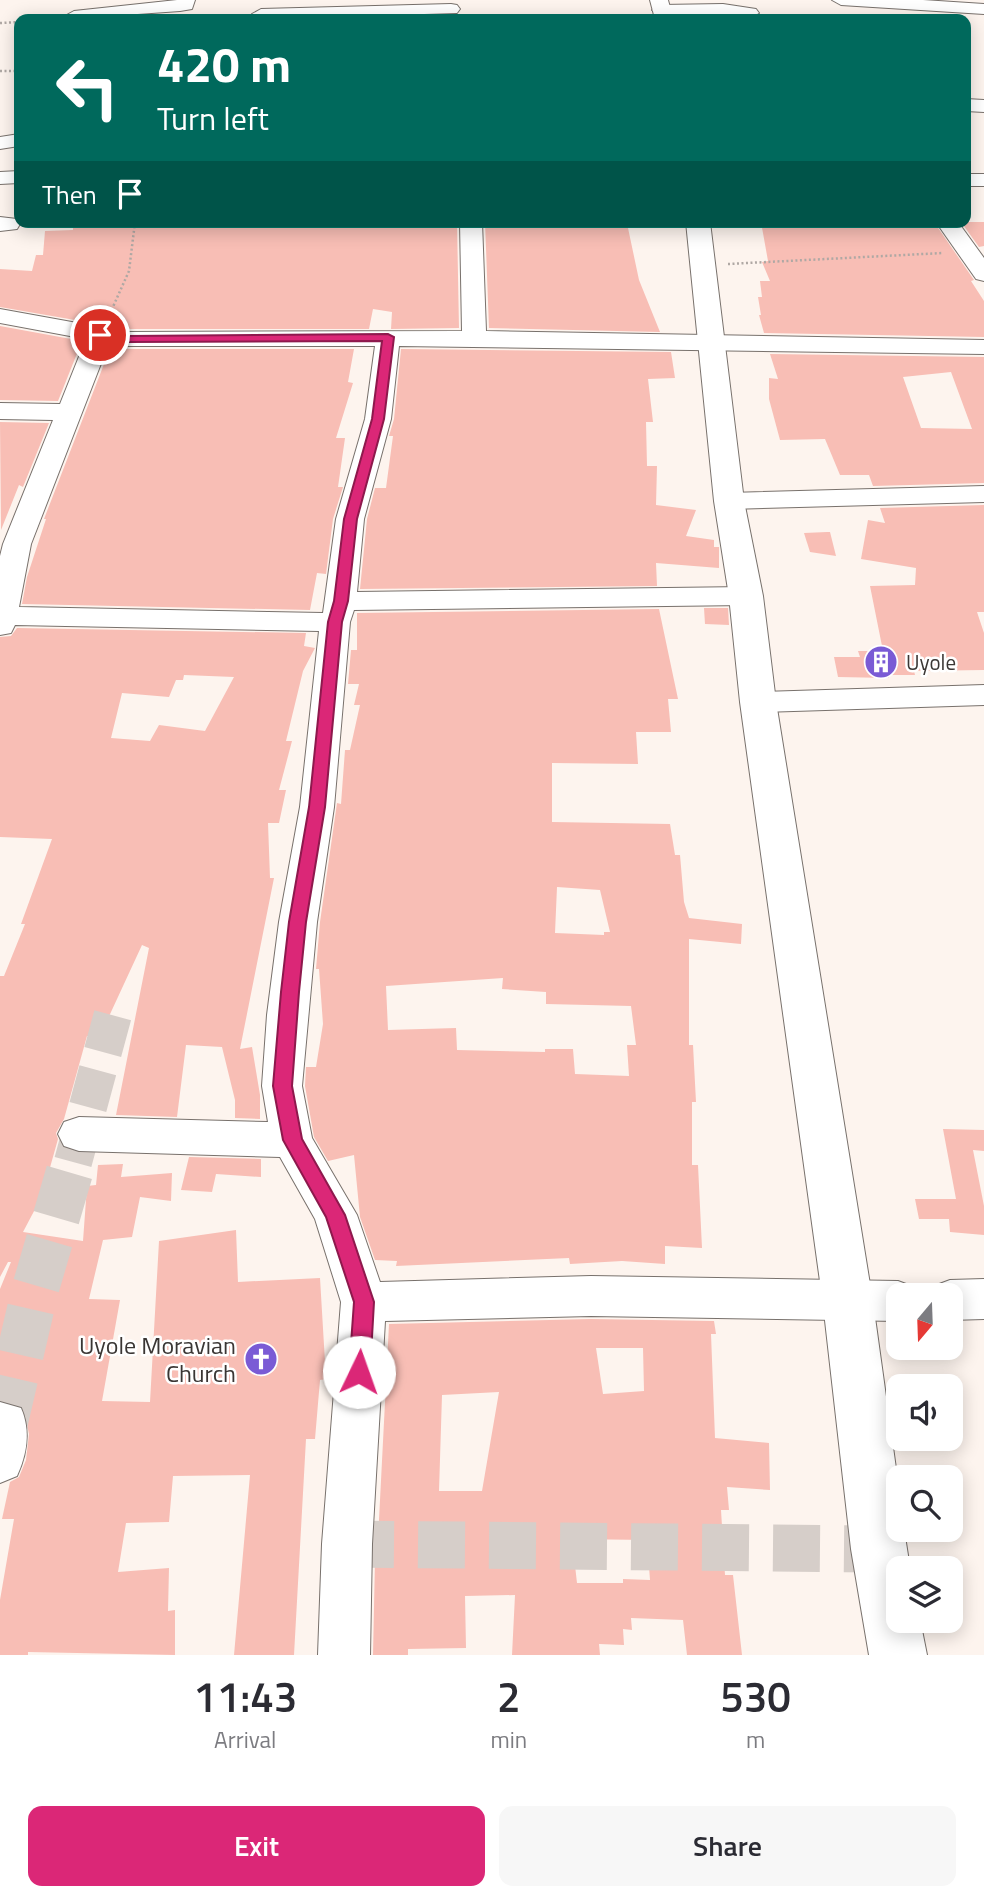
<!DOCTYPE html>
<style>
:root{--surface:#fff;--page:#f7f7f7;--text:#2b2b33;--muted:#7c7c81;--accent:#db2777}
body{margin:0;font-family:"Titillium Web",sans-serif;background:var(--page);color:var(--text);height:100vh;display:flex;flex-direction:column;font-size:26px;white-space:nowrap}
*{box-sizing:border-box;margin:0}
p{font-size:23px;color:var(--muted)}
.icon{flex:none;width:38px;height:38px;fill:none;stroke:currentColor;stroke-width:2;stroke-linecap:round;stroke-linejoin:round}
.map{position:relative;height:1655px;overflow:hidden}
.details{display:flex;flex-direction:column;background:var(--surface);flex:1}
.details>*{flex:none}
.guide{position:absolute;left:14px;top:14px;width:957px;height:214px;border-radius:14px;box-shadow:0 4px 18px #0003;background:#00695c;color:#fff;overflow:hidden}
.needle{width:46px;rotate:199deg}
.buttons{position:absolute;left:886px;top:1283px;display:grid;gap:14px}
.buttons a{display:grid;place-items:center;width:77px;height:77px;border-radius:14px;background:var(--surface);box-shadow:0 4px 18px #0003;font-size:35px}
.pin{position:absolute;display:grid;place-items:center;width:60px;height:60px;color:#fff;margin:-30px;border:4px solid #fff;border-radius:50%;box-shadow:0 2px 7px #0007}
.me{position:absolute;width:77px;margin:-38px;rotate:3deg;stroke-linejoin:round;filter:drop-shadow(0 0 5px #0008)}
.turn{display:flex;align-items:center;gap:24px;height:147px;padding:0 28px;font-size:32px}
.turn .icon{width:91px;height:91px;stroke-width:2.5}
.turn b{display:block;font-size:49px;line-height:60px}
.then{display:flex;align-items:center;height:66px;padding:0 28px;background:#0003;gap:14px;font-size:26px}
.eta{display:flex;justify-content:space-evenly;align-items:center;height:119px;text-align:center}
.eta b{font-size:42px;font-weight:600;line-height:49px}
.action{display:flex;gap:14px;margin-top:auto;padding:14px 28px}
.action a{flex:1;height:80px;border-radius:14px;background:var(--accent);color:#fff;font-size:28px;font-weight:600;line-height:80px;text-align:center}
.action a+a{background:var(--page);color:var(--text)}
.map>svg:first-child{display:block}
</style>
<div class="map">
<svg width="984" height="1655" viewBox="0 0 984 1655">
<rect width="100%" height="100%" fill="#fdf4ee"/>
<!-- building -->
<g fill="#f8beb5" fill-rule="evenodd">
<path d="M105 222H457L459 328 391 329 392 312 373 309 369 329H127L0 307V269L32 271 36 255H43L45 231 73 230V226Z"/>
<path d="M485 222H614V228H628L639 280 660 332 489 328Z"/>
<path d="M761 222H934L974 280 971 281 984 301V337L764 333 759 315H761L758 297H762L760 281H770L762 262 768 261Z"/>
<path d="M961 222H984V246L979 247Z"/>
<path d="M0 326 82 341 58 401 0 400Z"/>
<path d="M111 346 127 349H354L348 382 353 383 336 438H345L338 487H343L333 519 326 574 317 573 310 610 22 604 27 577 46 519H44Z"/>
<path d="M401 349 671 352 675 378 648 379 653 422H646L647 466H657L656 505 696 510 686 536 714 540V547H719V568L656 563 657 586 360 589 367 519 375 488H386L393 436H389L394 419Z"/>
<path d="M770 354 984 357V483L873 486 869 475H840L825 439 780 440 769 399V378L778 379ZM951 372 972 429 921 428 903 377Z"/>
<path d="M0 422 49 423 23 487 19 485 1 530Z"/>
<path d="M984 505V612H977L984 633V670L914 671 915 675H888L889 678 838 677 834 657H860L858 651H883L870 586 915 585 916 568 861 559 868 520 885 523 880 508Z"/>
<path d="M827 532H830L836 556 810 552 804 533Z"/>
<path d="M704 608H728L729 625 705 624Z"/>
<path d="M659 609 678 699H668L671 732H636L638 764 552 763V822L670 824 675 855H680L684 902 689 918 742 924 741 944 689 939V1045H693L696 1102H692V1165H698L702 1248 665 1246V1264L622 1261 570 1264 569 1258 396 1266 397 1261 375 1260 360 1217 354 1155 328 1161 314 1137 305 1086 306 1067H316L323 1024 319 969H316L320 922 337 803 341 804 345 750H350L360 705H354L359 684H348L351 650H357V613ZM557 887 600 890 610 932H604V935L555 933ZM503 978 502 989 546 992V1004L631 1006 636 1045H627L629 1076 575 1074 573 1049H545V1052L457 1050 456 1028 388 1030 386 986Z"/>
<path d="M17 628 306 633 304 646 315 648 303 671 286 741H292L279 790H286L279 823H268L270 878H274L240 1049 252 1047 260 1095V1119L235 1118V1100L222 1047 186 1045 177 1117 116 1115 149 948 142 945 99 1038 87 1036 64 1119 56 1133 58 1139 42 1196 23 1232 83 1241 87 1186 96 1185 98 1165 123 1164 121 1177 172 1173 171 1201 140 1197 132 1237 103 1240 89 1299 120 1300 102 1401 150 1402 159 1241 236 1230 238 1282 320 1278 326 1379 320 1380 315 1439H306L294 1655H234L250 1475 173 1476 169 1522 126 1523 118 1572 169 1568 168 1611 175 1610V1655L28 1652V1655H0V1600L14 1519H2L10 1482 19 1477 26 1460 29 1434 23 1407 0 1400V1289L11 1262H8L0 1277V976H4L25 924H21L52 839 0 837V637L11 636ZM184 675 234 677 205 731 159 725 150 741 111 738 122 693 169 697 176 680H183Z"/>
<path d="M943 1129 984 1130V1151L973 1150 984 1206V1235L950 1232 949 1219H919L915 1199H956Z"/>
<path d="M189 1157 261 1159V1177L216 1174 212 1192 181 1190Z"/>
<path d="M591 1319 714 1321 716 1334H711L715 1438 769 1443 770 1490 727 1487 729 1510H721L725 1575H733L742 1655H687L683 1620 631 1618 632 1630 623 1629 624 1645 599 1644 600 1655H512L515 1595 465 1596 466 1648 408 1649V1655H373L375 1559H377L389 1324ZM596 1348H643L644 1391 603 1394ZM499 1392 482 1491H439L442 1395ZM572 1539 647 1540 650 1580 623 1579V1583H577Z"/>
</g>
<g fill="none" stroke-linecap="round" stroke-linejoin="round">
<!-- minor-tunnel-far1 -->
<path stroke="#d6cec9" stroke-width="38" stroke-dasharray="38 19" stroke-linecap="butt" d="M73 1162 116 1003"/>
<!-- minor-tunnel -->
<g stroke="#d6cec9" stroke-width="47" stroke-dasharray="47 24" stroke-linecap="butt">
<path d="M4 1424 35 1290 73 1160"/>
<path d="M347 1544 879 1549"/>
</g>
<defs>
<g id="minor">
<path d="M177 0H195L192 9 180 11 67 19 65 16 74 11Z"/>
<path d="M832 0H923L984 4V14L841 5Z"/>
<path d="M451 4 457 5 460 9 457 13 261 19 252 14 261 9Z"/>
<path d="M723 4 756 9 759 13 750 18 723 14 661 15 652 10 661 5Z"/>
<path d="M966 99 984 100V112L966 111Z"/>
<path d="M19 134V146L0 149V137Z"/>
<path d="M19 171V183L0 184V172Z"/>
<rect x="966" y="174" width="18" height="12"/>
<path d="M0 217 17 219 20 224 17 229 0 231Z"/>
<path d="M460 222H482L486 331 984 340V354L399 346 391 419 364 519 357 592 746 587 757 590 761 596 757 602 746 605 354 610 350 622 334 807 317 922 302 1086 312 1138 357 1215 380 1282 591 1276 898 1281 914 1287 918 1295H898V1321L591 1316 385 1321 372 1544 370 1655H318L322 1544 341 1302 315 1219 280 1157 79 1151 64 1146 58 1134 64 1122 79 1117 268 1122 262 1086 267 1015 279 922 300 807 319 631 15 625 11 633 0 635V556L3 544 53 420 0 419V403L60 404 86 339 0 323V309L127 332 462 331ZM109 343 127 346H375L365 419 336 519 323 613 19 607 31 544Z"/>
<path d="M936 222H958L984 258V281L976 279Z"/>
<path d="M984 486V502L729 509 719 507 715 501 719 495 729 493Z"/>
<path d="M984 685V705L758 712 747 709 742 702 747 695 758 692Z"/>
<path d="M984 1279V1319L950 1320V1295H930L934 1286 950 1280Z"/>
<path d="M0 1402 21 1408C31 1431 27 1454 17 1476L0 1483Z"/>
</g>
<g id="highway">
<path d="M650 0H668L673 19H655Z"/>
<path d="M686 222H710L744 501 763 596 776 702 873 1303 898 1483V1530H904L910 1568H898V1620H920L927 1655H869L851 1549 823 1303 740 702 729 596 714 501Z"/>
</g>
</defs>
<!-- minor casing -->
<use href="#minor" stroke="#78716c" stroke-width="2"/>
<!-- highway casing -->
<use href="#highway" stroke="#78716c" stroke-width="2"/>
<!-- path -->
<g stroke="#afa8a4" stroke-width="2.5" stroke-dasharray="2 2.5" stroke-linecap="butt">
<path d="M0 23 19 22"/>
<path d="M0 71H19"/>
<path d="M728 264 943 253"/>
<path d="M108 318 129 271 135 222"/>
</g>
<!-- minor -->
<use href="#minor" fill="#fff" fill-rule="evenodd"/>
<!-- highway -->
<use href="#highway" fill="#fff" fill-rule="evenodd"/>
</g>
<!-- route -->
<path fill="#db2777" stroke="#8e194d" stroke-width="2" d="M100 331 127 336 388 334 394 337 384 419 357 519 348 601 342 622 325 807 306 922 299 992 292 1086 302 1139 345 1215 374 1302 370 1372 367 1379 359 1382 352 1379 349 1372 354 1302 326 1217 283 1140 273 1086 281 992 289 922 309 807 328 622 334 601 344 519 372 419 382 341 127 342 97 337 95 335Z"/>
<!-- icons -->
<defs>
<symbol id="building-disc" viewBox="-11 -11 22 22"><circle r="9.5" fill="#7a5bd5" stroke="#fff"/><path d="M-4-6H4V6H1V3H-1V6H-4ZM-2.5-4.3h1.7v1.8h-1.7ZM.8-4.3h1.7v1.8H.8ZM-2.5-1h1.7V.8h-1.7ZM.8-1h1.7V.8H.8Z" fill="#fff"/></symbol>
<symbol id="church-disc" viewBox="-11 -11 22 22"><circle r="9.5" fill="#7a5bd5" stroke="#fff"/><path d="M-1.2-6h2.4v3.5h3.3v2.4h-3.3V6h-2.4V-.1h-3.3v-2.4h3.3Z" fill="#fff"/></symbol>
</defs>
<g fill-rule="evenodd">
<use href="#building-disc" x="862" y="643" width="38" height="38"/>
<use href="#church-disc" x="242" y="1340" width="38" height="38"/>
</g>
<g text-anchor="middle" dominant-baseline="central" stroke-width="5" stroke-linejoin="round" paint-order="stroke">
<!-- poi labels -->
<g font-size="21" fill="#3a3634" stroke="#fff" text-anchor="start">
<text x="906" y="662">Uyole</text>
</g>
<!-- near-poi labels -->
<g font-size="24" fill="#3a3634" stroke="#fff" text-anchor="end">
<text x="236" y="1345">Uyole Moravian<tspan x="236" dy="28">Church</tspan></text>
</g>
</g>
</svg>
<div class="buttons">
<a><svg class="needle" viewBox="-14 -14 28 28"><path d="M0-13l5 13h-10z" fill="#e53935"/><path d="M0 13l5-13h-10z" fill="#7c7c81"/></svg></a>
<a><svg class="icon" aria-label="sound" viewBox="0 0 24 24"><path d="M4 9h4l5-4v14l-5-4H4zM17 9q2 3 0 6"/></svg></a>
<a><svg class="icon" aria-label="search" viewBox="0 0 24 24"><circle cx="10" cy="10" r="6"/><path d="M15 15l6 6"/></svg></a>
<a><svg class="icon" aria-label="layers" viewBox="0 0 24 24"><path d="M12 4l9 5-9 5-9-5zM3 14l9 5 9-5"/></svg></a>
</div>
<div class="pin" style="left:100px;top:335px;background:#d93025"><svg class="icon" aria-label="arrive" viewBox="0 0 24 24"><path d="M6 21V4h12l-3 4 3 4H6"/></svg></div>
<svg class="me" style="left:359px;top:1372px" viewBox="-20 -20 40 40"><circle r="19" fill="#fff"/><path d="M0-13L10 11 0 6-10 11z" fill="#db2777"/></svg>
<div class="guide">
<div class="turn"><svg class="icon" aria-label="left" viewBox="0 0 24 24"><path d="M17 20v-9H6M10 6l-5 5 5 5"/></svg><div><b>420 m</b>Turn left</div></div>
<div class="then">Then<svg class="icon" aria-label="arrive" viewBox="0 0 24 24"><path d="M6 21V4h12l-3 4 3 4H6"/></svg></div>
</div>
</div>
<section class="details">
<div class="eta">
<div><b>11:43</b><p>Arrival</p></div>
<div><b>2</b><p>min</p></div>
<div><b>530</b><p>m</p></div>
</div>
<div class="action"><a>Exit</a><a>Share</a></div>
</section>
